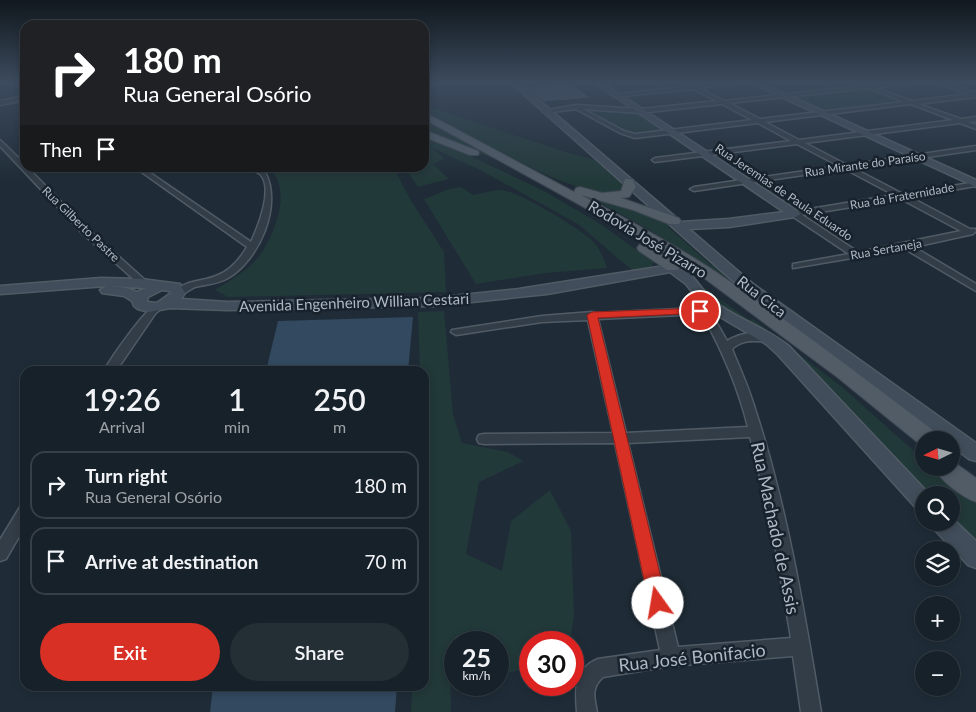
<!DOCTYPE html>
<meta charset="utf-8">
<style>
:root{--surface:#172129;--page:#242e35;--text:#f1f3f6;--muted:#9ea3a8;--line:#363e46;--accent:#d93025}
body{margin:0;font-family:Lato,sans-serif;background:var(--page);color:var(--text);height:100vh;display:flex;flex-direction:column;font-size:19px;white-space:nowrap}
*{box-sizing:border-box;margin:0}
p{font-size:16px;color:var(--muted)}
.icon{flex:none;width:28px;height:28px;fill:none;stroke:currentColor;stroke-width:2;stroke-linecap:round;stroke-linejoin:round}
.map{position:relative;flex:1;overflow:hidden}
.side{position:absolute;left:20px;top:366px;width:409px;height:325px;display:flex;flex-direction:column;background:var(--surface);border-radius:15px;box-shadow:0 2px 8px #0003,0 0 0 1px var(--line)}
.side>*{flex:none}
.hud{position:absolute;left:20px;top:20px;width:409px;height:152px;border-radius:15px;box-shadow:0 2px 8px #0003,0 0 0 1px var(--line);background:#202124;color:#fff;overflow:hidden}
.needle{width:32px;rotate:265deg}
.tools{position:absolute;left:915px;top:431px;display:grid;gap:10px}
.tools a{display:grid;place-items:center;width:45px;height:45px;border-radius:50%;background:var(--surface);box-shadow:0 2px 8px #0003,0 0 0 1px var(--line);font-size:25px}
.speed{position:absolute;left:444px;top:631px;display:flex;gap:10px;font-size:25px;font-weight:700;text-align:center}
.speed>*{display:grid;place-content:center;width:65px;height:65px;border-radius:50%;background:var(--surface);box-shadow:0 2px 8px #0003,0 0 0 1px var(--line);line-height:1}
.speed small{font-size:12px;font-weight:400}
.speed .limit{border:8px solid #d22;background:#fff;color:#111}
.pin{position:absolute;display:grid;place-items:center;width:42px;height:42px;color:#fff;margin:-21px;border:2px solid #fff;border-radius:50%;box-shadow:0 1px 5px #0007}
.me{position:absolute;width:55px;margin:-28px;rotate:347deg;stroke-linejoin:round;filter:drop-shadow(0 0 4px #0008)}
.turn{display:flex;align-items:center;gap:18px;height:105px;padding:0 20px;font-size:22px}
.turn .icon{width:65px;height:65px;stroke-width:2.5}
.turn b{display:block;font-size:35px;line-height:42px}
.then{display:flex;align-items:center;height:48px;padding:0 20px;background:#0003;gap:10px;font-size:19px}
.eta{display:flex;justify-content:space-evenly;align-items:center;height:85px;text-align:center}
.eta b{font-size:30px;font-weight:600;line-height:35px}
.action{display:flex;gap:10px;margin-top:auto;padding:10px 20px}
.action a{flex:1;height:58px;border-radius:30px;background:var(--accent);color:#fff;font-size:20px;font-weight:600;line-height:58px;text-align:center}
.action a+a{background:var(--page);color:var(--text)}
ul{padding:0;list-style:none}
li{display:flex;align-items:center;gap:15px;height:68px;margin:0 10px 8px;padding:0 10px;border:2px solid var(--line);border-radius:15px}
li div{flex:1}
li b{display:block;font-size:19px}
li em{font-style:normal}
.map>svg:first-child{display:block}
</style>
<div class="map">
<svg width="976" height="712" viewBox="0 0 976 712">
<rect width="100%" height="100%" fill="#1f2c37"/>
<!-- green -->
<g fill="#223939">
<path d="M870 89 905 102 826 111 793 97Z"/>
<path d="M424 105 568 153 600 161 617 174 615 176 627 187C594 215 461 127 424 111Z"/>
<path d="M587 109 637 113 662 130 632 134Z"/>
<path d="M424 118 434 122 525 172 424 130Z"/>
<path d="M424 138 466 154 544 191 597 222 654 262 650 268 633 271 578 224 482 171 433 148 444 159 433 164 449 179 418 187 405 168H424V149L429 147 424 146Z"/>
<path d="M268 168H394L410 199 444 252 446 292 228 297 215 290C230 280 249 270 260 255 276 233 293 186 268 168Z"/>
<path d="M461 187 473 195C481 194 491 190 500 190 517 190 575 226 589 238 599 246 603 256 607 268L545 273 476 284 424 199C437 195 446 188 461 187Z"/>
<path d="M586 195 638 211 669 224 668 227 711 265H715L730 280 648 229Z"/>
<path d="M705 288 749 320 753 319 842 387 924 460V468H933L976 503V543L951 518V495H929L763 330 717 304 704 291 703 289Z"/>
<path d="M444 311 453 415 462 443 508 452 523 461 479 482 466 554 502 571 511 521 550 490 571 531 574 615 570 642H530V668L498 675V642H455V652L450 647 451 712H411L412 686H424V371H420L418 312Z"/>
</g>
<!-- water -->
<g fill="#32495f">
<path d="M413 317 408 371H266L278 321Z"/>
<path d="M213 686H397L395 712H210Z"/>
</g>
<!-- building -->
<path fill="#455361" stroke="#1a242e" d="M556 83H571L591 98 544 102 526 86Z"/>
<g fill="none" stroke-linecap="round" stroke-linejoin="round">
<defs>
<g id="street">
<path d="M23 83H25V86L23 85Z"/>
<path d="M684 83 694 85 735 83 699 88 724 101 888 83H907L876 88 912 101 968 94 938 83H946L976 93V97L918 104 961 119 976 117V121L968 122 976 125V129L960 123 805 143 847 165 976 146V150L853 168 903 194 976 182V186L910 197 970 229H975L976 231 973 234 914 247 976 284V291L905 249 793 268V264L849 254 792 216V212L894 195 845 169 694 191 690 189 694 187 839 166 797 144 655 162 652 160 655 158 791 141 758 123 635 138 620 133 576 109 545 113 542 111 576 105 640 109 717 101 693 89 615 97 612 95 688 86ZM870 88 904 102 760 119 729 103ZM722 104 752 120 635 134 624 131 583 109 640 113ZM911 104 953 120 799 140 765 122ZM901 199 961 231 858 252 802 215Z"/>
<path d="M25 96V100L0 105V101Z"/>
<path d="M0 140 25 164V168H28L88 229 145 280V284H139L82 233 0 146Z"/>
<path d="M136 168H143L251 242C258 227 274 188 260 174 257 172 252 170 250 168H257L265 172C283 205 259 260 228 278 218 284 206 284 195 287 188 290 182 297 175 295L173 293C184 280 202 282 216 276 230 271 240 259 247 247Z"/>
<path d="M696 287 701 290 710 311 727 341C739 333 763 328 773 339 766 346 748 334 732 349 740 369 749 388 755 409 787 506 804 610 821 712H801L793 656 671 666 603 677C591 688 594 697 597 712H577C575 690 574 669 598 659L660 650 615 443 484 444 479 443 477 439 479 435 484 434 613 433 588 320 542 322 456 335 451 332 452 330 542 316 592 312 596 313 699 308 691 290ZM702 314C722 350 738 387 748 427L626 433 598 319ZM750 437 770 516 791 638 678 647 628 443Z"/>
<path d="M159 303 164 306 155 314 116 371H104C111 358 146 307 159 303Z"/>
<path d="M25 505V526L6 559 0 561V540L20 507Z"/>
</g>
<g id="secondary">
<path d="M511 83H519L681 222 729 219 784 212 595 83H603L799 212 801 214 795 217 729 227 689 229 753 284 976 443V461L969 459 951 445V440H944L743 290Z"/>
<path d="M751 83H761L976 180V187Z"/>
<path d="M672 263C692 268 699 289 714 301 736 319 766 327 790 347L930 495H924V512L917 509 778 355 766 344 705 308 686 284 670 272 547 294 433 306 228 310 170 308 149 312 138 309 134 306 132 301 124 296 102 293 100 290 106 286 0 294V286L101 278 141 279 180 284 185 293 181 299 228 302 433 298 519 289 658 267ZM109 286 145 288 137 292 127 288ZM162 290 170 291 171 293 157 303 147 302 148 297Z"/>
<path d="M951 517 976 541V568L968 565 934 529 931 522H951Z"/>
</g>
<g id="primary">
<path d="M424 112 574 192 576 188 580 187 602 193 621 191 625 179H633L636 187 629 197 621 198 679 218 681 221 679 224H669L633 210 581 195C625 218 668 241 710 268 788 320 863 377 938 434L941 440H924V447L922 446 837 377 700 275 649 243 424 119Z"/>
<path d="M424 130 478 151 479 153 478 155H470L424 137Z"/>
<path d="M644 244 649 245 677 264 680 267 677 270H667L639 251 637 248 639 245Z"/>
<path d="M951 460 976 478V502C962 497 940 481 935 468H951Z"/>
</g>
</defs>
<!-- street casing -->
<use href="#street" stroke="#505b65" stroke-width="3"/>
<!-- secondary casing -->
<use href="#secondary" stroke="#505b65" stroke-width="3"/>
<!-- primary casing -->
<use href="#primary" stroke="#3c4651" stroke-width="2"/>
<!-- street -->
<use href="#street" fill="#333d47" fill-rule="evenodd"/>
<!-- secondary -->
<use href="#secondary" fill="#414d5a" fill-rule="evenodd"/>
<!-- primary -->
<use href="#primary" fill="#515c67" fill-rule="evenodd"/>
</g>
<!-- sky -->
<linearGradient id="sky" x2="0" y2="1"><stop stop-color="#11181e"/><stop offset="0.45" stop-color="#3c4b5e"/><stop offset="1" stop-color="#3c4b5e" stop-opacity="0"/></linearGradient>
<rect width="976" height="183" fill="url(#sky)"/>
<!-- route -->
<path fill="#d93025" stroke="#8d1f18" d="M700 308 705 311 704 313 598 318 667 603 664 609 658 611 652 609 649 603 587 315 592 312Z"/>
<g text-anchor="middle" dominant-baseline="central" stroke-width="5" stroke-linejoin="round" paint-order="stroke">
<!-- far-street labels -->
<g font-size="12" fill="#adb8c4" stroke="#18222c">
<text transform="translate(865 164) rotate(-8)">Rua Mirante do Paraíso</text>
<text transform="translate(784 192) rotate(34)">Rua Jeremias de Paula Eduardo</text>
<text transform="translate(902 196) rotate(-10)">Rua da Fraternidade</text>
<text transform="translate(81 224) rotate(44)">Rua Gilberto Pastre</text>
<text transform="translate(886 249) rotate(-10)">Rua Sertaneja</text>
</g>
<!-- street labels -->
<g font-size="15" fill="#adb8c4" stroke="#18222c">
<text transform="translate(648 239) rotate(31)">Rodovia José Pizarro</text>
<text transform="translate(762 296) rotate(38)">Rua Cica</text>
<text transform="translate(354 302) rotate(-2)">Avenida Engenheiro Willian Cestari</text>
</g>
<!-- near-street labels -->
<g font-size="18" fill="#adb8c4" stroke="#18222c">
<text transform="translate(776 528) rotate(78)">Rua Machado de Assis</text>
<text transform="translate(692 657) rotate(-6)">Rua José Bonifacio</text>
</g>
</g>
</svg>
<div class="tools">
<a><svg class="needle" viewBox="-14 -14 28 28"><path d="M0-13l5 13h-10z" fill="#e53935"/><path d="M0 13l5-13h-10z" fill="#9ea3a8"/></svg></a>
<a><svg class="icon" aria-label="search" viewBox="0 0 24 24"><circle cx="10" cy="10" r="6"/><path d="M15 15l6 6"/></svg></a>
<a><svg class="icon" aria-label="layers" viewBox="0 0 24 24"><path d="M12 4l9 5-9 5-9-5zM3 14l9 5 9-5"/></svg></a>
<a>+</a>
<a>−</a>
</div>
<div class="speed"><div>25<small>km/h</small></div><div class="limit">30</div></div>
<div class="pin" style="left:700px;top:311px;background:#d93025"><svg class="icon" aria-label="arrive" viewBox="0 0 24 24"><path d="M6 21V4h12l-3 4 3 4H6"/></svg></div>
<svg class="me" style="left:658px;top:603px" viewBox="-20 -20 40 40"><circle r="19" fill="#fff"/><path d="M0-13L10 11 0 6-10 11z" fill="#d93025"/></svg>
<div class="hud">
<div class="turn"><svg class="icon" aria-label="right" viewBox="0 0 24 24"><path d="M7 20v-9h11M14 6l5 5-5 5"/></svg><div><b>180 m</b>Rua General Osório</div></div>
<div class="then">Then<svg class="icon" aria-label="arrive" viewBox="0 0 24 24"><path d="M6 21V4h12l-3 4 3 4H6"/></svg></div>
</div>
<section class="side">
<div class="eta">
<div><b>19:26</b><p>Arrival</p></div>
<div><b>1</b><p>min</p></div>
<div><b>250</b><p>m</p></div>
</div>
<ul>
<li><svg class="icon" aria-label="right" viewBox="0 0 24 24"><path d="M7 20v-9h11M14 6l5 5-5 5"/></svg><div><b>Turn right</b><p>Rua General Osório</p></div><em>180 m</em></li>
<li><svg class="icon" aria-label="arrive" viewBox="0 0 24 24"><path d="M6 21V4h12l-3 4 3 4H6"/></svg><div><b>Arrive at destination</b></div><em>70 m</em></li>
</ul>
<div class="action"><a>Exit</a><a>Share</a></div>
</section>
</div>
